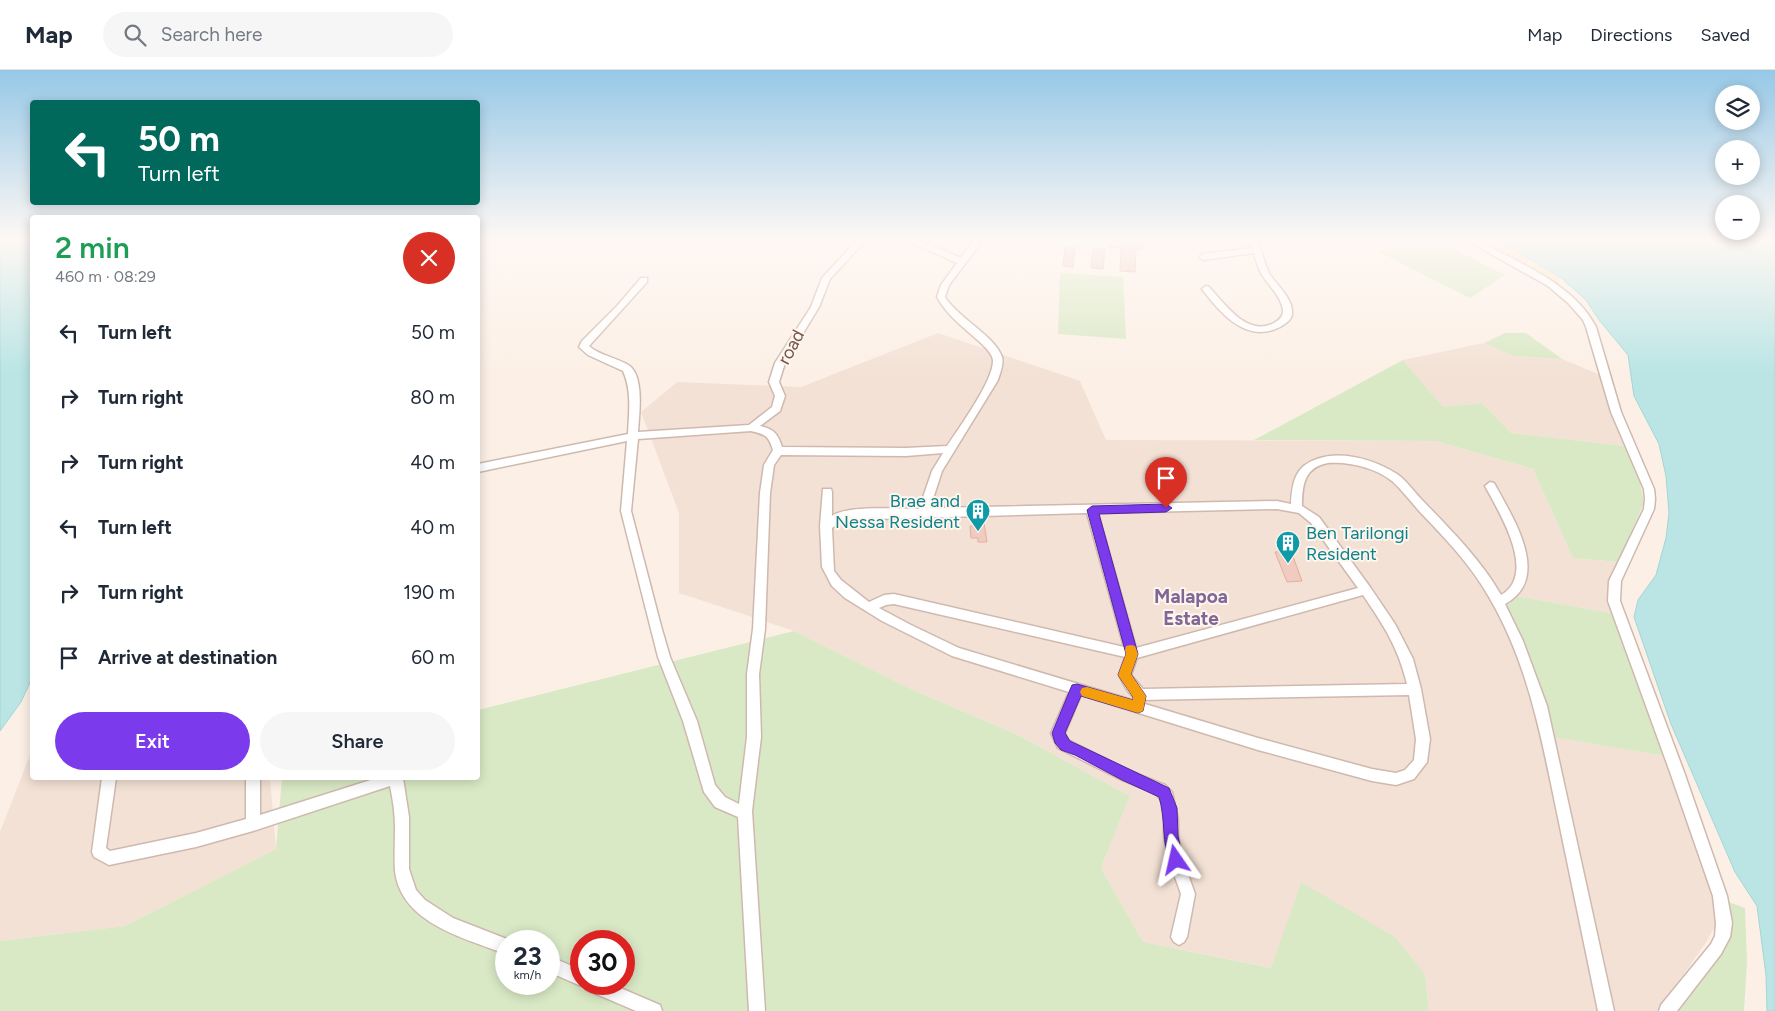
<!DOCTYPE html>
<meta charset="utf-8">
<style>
:root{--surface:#fff;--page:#f6f6f7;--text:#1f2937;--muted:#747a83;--line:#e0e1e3;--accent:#7c3aed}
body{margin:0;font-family:Figtree,sans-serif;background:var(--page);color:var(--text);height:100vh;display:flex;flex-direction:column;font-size:19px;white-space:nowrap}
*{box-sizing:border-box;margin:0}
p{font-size:16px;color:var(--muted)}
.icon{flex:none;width:28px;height:28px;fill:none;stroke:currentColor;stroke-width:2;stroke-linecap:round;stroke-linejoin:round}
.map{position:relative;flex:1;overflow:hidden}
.side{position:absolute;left:30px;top:145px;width:450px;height:565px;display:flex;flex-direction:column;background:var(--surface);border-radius:5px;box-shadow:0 2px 12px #0003}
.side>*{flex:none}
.guide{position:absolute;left:30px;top:30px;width:450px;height:105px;border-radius:5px;box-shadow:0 2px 12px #0003;background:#00695c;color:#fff;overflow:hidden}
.fabs{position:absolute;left:1715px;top:15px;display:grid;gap:10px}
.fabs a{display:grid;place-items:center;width:45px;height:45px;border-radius:50%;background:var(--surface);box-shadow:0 2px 12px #0003;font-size:25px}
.speed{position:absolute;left:495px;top:860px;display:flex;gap:10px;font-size:25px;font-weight:700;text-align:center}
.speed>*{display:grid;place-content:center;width:65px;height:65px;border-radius:50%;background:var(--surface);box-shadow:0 2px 12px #0003;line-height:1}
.speed small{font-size:12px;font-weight:400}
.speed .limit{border:8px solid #d22;background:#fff;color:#111}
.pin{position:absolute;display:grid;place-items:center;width:42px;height:42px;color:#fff;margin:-51px -21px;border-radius:50% 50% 50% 0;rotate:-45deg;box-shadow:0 0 5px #0007}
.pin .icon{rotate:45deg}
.me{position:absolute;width:55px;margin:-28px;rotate:349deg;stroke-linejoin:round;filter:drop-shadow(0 0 4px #0008)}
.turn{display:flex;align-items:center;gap:18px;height:105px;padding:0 25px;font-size:22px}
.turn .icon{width:65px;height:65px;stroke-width:2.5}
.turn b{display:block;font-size:35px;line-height:42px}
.round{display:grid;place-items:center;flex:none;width:52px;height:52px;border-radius:26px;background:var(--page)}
.summary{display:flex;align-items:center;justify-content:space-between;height:85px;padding:0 25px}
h1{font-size:30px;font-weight:600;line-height:38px;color:#1e9e55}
.button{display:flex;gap:10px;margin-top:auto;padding:10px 25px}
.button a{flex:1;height:58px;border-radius:30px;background:var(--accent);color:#fff;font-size:20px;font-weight:600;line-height:58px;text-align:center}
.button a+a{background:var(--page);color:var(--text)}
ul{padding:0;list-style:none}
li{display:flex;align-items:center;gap:15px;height:65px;padding:0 25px}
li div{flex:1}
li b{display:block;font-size:19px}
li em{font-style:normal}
header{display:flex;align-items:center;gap:30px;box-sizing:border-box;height:70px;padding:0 25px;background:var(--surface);border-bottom:1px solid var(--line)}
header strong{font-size:24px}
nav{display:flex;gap:28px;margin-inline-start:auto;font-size:18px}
.search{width:350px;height:45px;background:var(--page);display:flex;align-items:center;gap:12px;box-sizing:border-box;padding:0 18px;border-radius:28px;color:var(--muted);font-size:19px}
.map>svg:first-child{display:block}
</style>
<header>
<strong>Map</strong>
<div class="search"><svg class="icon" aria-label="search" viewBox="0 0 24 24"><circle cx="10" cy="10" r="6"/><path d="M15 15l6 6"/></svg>Search here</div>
<nav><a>Map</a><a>Directions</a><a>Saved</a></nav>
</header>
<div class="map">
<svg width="1775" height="941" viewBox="0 0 1775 941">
<rect width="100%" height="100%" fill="#fcf0e6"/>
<!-- residential -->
<g fill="#f3e1d5">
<path d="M938 263 1080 311 1106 370 1435 371 1533 399 1573 488 1618 492 1609 509V530L1617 544 1510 525 1540 664 1664 686 1717 830 1718 851 1707 871 1658 941H1429L1425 904 1301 812 1272 898 1143 872 1101 798 1130 726 1018 665 911 619 794 561 679 523V443L641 342 677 312 801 317Z"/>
<path d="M1484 273 1513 286 1562 289 1603 306 1612 343 1625 376 1511 363 1482 333 1443 337 1403 290Z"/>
<path d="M32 680V708H270L276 779 125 856 0 871V762Z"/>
</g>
<!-- green -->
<g fill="#d9e9c5" fill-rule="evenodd">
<path d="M1399 170H1435L1505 205 1470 228 1379 182Z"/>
<path d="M1060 203 1123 207 1126 269 1058 264Z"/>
<path d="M1505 263H1526L1562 289 1513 286 1484 273Z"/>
<path d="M1403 290 1443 337 1482 333 1511 363 1625 376 1639 406 1644 433 1618 492 1573 488 1533 399 1435 371 1254 370Z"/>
<path d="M1510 525 1617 544 1664 686 1548 666 1499 532Z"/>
<path d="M794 561 911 619 1018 665 1130 726 1101 798 1143 872 1271 898 1301 812 1395 867 1425 904 1429 941H0V871L125 856 276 779 282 708H478V640ZM506 871H549V914H506ZM581 871H624V914H581Z"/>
<path d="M1726 831 1745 838 1747 891 1744 941H1668L1716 874Z"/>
</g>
<!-- sand -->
<path fill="#fae5c2" d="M1474 170H1498L1560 207 1559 215Z"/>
<!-- water -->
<g fill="#bbe5e5" stroke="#a2d6d6">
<path d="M0 170H32V287L30 293 32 326V608L21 632 0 661Z"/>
<path d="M1498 170H1762L1775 175V941H1767L1766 905 1757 836 1735 802 1671 654 1634 547 1638 530 1656 505 1666 468 1669 443 1666 406 1659 374 1634 326 1628 285 1599 250 1586 230 1560 207Z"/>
</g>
<!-- building -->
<g fill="#f0cbbf" stroke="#e3af9f">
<path d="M1108 170H1143V179H1136L1135 202 1120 201 1121 178 1109 177Z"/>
<path d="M1065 176 1075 177 1073 197 1063 196Z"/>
<path d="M1093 178 1105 180 1103 199 1091 198Z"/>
<path d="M984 453 987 472H978V468H971L970 456H974L973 454Z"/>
<path d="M1291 481 1302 511 1287 512 1275 482Z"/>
</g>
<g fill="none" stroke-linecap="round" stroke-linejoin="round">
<defs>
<g id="minor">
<path d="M857 170H866L830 209 819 237 785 293 779 312 785 326 780 341 760 356C774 359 778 364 782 377L906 378 947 376C959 358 994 310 993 290 992 284 987 279 982 274 966 259 948 247 937 227L941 215 957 193 906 170H918L961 188 974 170H983L949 215 945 227C958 248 995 266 1002 287 1004 294 1000 303 998 310L942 401 930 438 1277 431 1291 434C1292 413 1295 396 1317 389 1342 380 1375 390 1397 404 1407 411 1415 423 1423 431 1451 460 1481 490 1501 525 1538 504 1499 442 1485 416L1490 412 1494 413C1512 446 1553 508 1505 534L1523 571 1547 636 1614 941H1598C1584 873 1570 805 1556 738 1541 665 1527 591 1489 527 1471 495 1445 468 1420 442 1411 432 1402 420 1392 411 1376 398 1348 391 1328 393 1304 397 1302 416 1302 436L1319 447 1370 517 1395 554 1413 589 1421 619 1430 669 1427 692 1414 709 1396 715 1372 711 1258 680 1081 625 1065 663 1068 670 1132 702 1165 715 1172 722 1178 749V766L1183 790 1195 824 1187 867 1184 872 1179 875 1174 872 1171 867 1181 824 1169 790 1164 766V749L1161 730 1155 723 1122 710 1058 678 1051 663 1069 622 952 586 882 551 845 528 832 516 822 497 820 456 823 419H831L832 422V446C847 435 898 439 919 439L932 401 943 383 906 386 781 385 774 395 770 423 765 559 759 604 761 667 752 741 765 941H749L738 747 715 737 704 722 683 651 658 587 621 441 627 371 478 402V394L628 364C629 342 632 321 623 301L588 285 579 277 582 271 617 236 641 208H647V212L589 276C600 286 622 289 631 297 644 310 639 345 638 362L749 355 772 337 775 326 769 312 775 293 811 237 822 208ZM751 361C766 365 768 365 773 380L764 395 760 423 753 559 747 604V667L739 734 725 727 715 715 697 651 670 587 661 556 631 441 638 369ZM1277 439 1299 443 1311 453 1358 518 1136 578 1098 443ZM1087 443 1124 577 894 524 884 525 869 532 841 510 834 501 832 458 843 450ZM1363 525C1384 556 1398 577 1407 614L1143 619 1131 605 1137 588ZM894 534 1125 587 1119 605C1124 615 1129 627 1140 630L1409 625 1416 669 1414 690 1405 700 1396 703 1372 699 1258 668 959 578 911 555 879 538 886 535Z"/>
<path d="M1250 170H1258C1262 181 1264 193 1269 203 1276 215 1293 228 1292 243 1292 250 1285 254 1280 257 1247 274 1221 244 1202 219L1206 216 1209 217C1226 235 1247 267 1274 253 1279 250 1283 247 1283 241 1282 227 1269 216 1262 205 1258 198 1256 190 1254 183L1203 190 1199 187 1203 184 1252 178Z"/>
<path d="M1466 170H1477C1518 193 1573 213 1596 257L1621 342 1654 419 1655 429 1654 439 1621 511 1620 531 1684 702 1727 826 1732 853 1730 867 1721 884 1677 941H1659L1661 935 1711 874 1715 866 1716 853 1713 826 1670 702 1608 531 1609 511 1644 439 1645 429 1644 419 1611 342 1586 257 1583 250 1568 233 1548 216Z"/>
<path d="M102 708H116L106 778 110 781 196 763 246 749V708H260V745L377 708H403L409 747V799L416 820 425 830 453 848 512 871H506V884C464 868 401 853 395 801 394 786 395 772 395 758 395 744 393 730 390 716L253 761 196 777 109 795 94 787 92 782Z"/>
<path d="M549 886 581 900V914H611L660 935 662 941H636L587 920 585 914 581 916 549 902Z"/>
</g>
</defs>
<!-- minor casing -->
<use href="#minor" stroke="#cfb9af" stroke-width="3"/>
<!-- minor -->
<use href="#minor" fill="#fff" fill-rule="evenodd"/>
</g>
<!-- sky -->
<linearGradient id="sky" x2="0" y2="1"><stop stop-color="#96c8e7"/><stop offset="0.56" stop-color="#fef8f4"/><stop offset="1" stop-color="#fef8f4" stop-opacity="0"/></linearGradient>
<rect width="1775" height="302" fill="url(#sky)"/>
<!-- route -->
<path fill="#7c3aed" stroke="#51269a" d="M1166 434 1172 438 1166 442 1099 444 1138 584 1131 604 1146 626 1143 641 1138 643 1081 626 1065 663 1070 671 1169 718 1177 738 1178 766 1183 790 1181 795 1176 797 1171 795C1161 773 1166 749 1159 727L1122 710 1075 685 1061 680 1055 673 1052 663 1072 615 1077 614 1133 630V627L1118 605 1126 584 1087 440 1092 436Z"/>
<!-- slow -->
<path fill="#f59e0b" d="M1131 575 1135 576 1138 584 1131 604 1146 626 1143 641 1138 643 1082 626 1080 622 1082 618 1087 617 1133 630V627L1118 605 1126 584 1125 580 1126 576Z"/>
<!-- icons -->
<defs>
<symbol id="building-pin" viewBox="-11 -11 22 30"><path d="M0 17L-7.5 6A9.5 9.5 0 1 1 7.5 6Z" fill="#0f9aa8" stroke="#fef5ec"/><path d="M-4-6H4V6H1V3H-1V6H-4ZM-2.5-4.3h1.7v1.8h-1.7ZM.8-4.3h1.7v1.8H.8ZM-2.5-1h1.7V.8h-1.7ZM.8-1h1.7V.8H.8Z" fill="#fff"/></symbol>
</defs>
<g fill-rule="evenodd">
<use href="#building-pin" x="964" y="427" width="28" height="38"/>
<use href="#building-pin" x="1274" y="459" width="28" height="38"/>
</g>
<g text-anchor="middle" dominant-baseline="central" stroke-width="4" stroke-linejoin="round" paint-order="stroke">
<!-- street labels -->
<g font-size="18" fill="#75544b" stroke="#fef5ec">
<text transform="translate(791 277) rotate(-62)">road</text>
</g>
<!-- culture labels -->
<g font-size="18" fill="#0d838f" stroke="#fef5ec" text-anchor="end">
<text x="960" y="431">Brae and<tspan x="960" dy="21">Nessa Resident</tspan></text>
<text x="1306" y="463" text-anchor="start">Ben Tarilongi<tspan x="1306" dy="21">Resident</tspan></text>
</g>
<!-- neighbourhood labels -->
<g font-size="19" font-weight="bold" fill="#806798" stroke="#fef5ec">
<text x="1191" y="526">Malapoa<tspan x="1191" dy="22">Estate</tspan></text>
</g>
</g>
</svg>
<div class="fabs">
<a><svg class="icon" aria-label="layers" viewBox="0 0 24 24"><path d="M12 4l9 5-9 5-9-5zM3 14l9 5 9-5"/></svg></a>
<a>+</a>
<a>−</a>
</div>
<div class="speed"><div>23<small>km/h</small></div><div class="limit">30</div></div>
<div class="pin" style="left:1166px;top:438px;background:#d93025"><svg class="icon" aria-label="arrive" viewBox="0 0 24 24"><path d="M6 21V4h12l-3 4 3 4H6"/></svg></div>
<svg class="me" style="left:1176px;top:790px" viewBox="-20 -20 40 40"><path d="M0-17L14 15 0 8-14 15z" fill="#7c3aed" stroke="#fff" stroke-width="4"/></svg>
<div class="guide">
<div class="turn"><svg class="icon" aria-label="left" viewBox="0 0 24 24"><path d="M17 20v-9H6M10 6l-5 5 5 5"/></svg><div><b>50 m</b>Turn left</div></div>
</div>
<section class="side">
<div class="summary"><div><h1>2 min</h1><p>460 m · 08:29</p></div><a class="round" style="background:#d93025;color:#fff"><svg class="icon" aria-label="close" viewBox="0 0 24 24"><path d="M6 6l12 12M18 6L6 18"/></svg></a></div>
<ul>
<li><svg class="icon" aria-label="left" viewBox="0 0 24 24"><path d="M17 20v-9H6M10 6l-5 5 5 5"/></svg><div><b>Turn left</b></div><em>50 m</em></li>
<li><svg class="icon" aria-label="right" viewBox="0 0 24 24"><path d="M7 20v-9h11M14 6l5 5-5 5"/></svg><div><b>Turn right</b></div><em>80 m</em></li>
<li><svg class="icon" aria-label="right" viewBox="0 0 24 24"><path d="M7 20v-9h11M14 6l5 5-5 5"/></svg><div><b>Turn right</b></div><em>40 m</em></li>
<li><svg class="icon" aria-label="left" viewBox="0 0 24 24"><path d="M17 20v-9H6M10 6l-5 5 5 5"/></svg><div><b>Turn left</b></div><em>40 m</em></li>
<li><svg class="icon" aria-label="right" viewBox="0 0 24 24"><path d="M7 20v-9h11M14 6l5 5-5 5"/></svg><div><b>Turn right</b></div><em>190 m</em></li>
<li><svg class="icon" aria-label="arrive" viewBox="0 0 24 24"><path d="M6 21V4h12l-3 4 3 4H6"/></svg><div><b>Arrive at destination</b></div><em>60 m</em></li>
</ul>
<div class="button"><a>Exit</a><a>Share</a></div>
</section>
</div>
